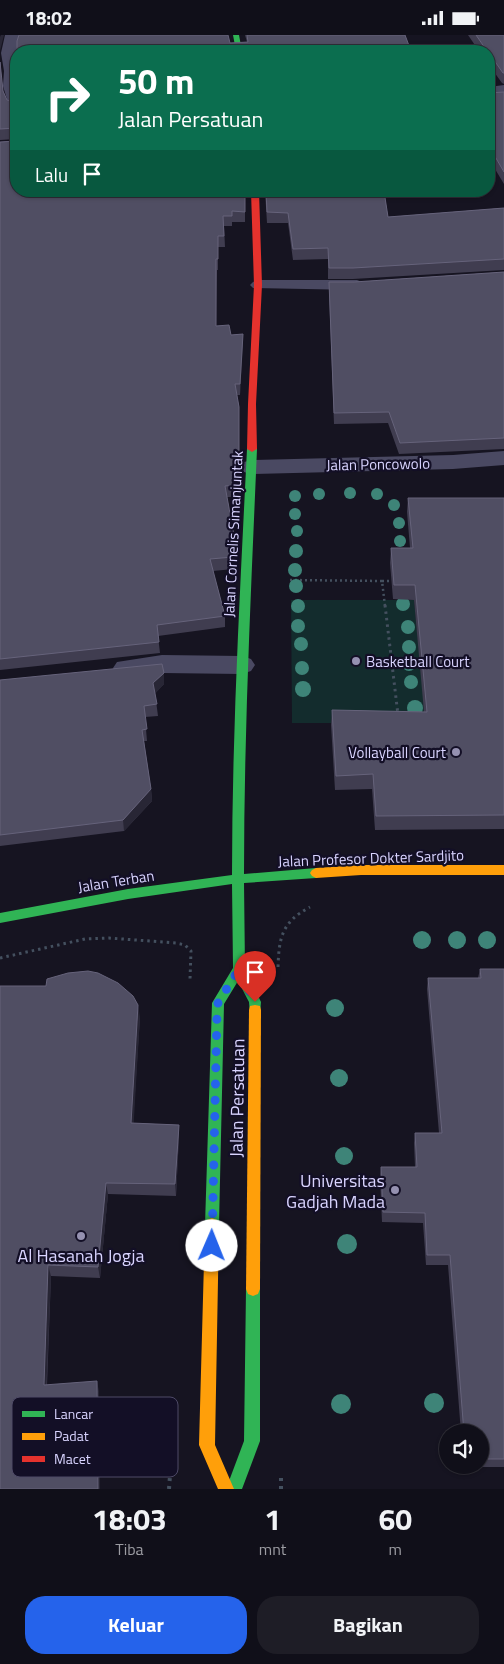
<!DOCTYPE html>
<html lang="id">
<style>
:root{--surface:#100f19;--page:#1e1d26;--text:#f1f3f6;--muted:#9c9ca2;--line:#302f38;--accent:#2563eb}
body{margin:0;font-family:"Titillium Web",sans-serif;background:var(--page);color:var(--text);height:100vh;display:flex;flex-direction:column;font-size:19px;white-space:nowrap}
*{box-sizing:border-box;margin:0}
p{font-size:16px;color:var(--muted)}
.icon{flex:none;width:28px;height:28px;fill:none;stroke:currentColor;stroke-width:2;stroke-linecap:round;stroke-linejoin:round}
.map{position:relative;height:1454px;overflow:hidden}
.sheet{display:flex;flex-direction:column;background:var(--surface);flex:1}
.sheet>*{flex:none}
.banner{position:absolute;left:10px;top:10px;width:485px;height:152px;border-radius:20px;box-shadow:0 1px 4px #0004,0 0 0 1px var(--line);background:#0b6e4f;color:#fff;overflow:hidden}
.tools{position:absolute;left:439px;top:1389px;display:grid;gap:10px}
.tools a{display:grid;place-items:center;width:50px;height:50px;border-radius:50%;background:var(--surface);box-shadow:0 1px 4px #0004,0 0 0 1px var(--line);font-size:25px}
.pin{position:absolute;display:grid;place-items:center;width:42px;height:42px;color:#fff;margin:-51px -21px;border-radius:50% 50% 50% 0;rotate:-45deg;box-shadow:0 0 5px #0007}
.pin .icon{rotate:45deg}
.me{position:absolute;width:55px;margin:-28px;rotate:1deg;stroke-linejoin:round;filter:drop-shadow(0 0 4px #0008)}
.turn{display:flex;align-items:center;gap:18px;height:105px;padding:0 25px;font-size:22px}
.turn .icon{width:65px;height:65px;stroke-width:2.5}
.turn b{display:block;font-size:35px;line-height:42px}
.then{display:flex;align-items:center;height:48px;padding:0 25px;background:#0003;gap:10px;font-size:19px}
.eta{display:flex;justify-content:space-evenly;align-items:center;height:85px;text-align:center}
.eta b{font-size:30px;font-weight:700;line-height:35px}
.primary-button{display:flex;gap:10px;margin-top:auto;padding:10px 25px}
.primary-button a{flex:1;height:58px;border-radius:20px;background:var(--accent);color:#fff;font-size:20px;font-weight:700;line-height:58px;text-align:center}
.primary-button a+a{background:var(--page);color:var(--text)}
.status{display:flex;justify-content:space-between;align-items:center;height:35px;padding:0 25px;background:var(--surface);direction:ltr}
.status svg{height:14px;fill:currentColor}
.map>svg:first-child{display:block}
</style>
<div class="status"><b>18:02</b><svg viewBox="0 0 49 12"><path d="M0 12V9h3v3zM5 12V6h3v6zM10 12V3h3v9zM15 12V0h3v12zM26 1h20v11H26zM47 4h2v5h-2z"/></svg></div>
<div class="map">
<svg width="504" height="1454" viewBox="0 0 504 1454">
<rect width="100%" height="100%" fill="#161421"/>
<!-- green -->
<path fill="#132c2d" d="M291 565H414L426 688H292Z"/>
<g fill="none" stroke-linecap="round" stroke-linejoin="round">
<!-- path-far2 -->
<g stroke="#44505f" stroke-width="2.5" stroke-dasharray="2 3" stroke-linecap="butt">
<path d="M290 545 382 546 385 571"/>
<path d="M382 546H392"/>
</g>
<!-- path-far1 -->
<g stroke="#44505f" stroke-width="3" stroke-dasharray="2.5 4" stroke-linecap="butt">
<path d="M385 570 398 680"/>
<path d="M0 923 85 904 109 903 176 908 185 910 191 916 190 944"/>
<path d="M278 932C279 902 282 887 310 872"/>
</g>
<!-- path -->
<g stroke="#44505f" stroke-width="4" stroke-dasharray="3 5" stroke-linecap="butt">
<path d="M281 1443V1454"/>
<path d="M169 1454 171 1427"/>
</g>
<!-- lane -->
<path fill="#4a4962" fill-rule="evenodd" d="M258 245H357L362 247 365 250 362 253 357 255 253 253 250 250 253 247Z"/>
<!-- street -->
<g fill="#4a4962" fill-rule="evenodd">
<path d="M5 0H21L16 16V75L10 74 3 51 4 36 1 18Z"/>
<path d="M504 50V60L489 62V52Z"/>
<path d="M504 416V430L453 434 252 439 244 437 241 432 244 427 252 425 453 420Z"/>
<path d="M162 620 242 621 251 624 255 630 251 636 242 639 162 638 126 642 117 639 113 633 117 627Z"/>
</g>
<!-- fast -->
<g fill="#30b455" fill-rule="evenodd">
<path d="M233 0H239L242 16H236Z"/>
<path d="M252 411 257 414C251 556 244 697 244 839L316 833 320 835 322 838 320 841 316 843 244 848 245 934 261 967 260 979 255 980 250 979 249 967 238 946 224 969 219 1190 217 1195 212 1197 207 1195 205 1190 212 968 233 933 232 849 128 864 0 888V878L128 854 232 840C232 698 240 556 247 414Z"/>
<path d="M253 1247 258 1249 260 1254V1406L242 1454H226L244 1406 246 1254 248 1249Z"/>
</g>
<!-- slow -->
<g fill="#ff9f0a" fill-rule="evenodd">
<path d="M361 830H504V840H361L316 843 312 841 310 838 312 835 316 833Z"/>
<path d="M255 970 260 971 261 975 260 1254 258 1259 253 1261 248 1259 246 1254 249 975 250 971Z"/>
<path d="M212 1183 217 1185 219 1190 215 1410 234 1454H218L199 1410 205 1190 207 1185Z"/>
</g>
<!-- jam -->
<path fill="#e5322d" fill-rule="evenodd" d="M251 156H259L262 250 256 369 257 414 252 417 247 414 248 369 254 250Z"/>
</g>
<!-- trees -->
<g fill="#3e8478">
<circle cx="350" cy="458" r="6"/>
<circle cx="319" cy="459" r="6"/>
<circle cx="377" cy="459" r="6"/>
<circle cx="295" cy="461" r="6"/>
<circle cx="394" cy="470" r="6"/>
<circle cx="295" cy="479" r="6"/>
<circle cx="399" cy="488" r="6"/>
<circle cx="297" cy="496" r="6"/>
<circle cx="400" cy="506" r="6"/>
<circle cx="296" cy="516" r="7"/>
<circle cx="295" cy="535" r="7"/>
<circle cx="296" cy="551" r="7"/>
<circle cx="403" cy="569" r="7"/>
<circle cx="298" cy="571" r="7"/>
<circle cx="298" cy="591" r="7"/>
<circle cx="408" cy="592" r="7"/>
<circle cx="301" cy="609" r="7"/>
<circle cx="409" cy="612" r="7"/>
<circle cx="409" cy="629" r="7"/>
<circle cx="302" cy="633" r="7"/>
<circle cx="411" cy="647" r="7"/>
<circle cx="303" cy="654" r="8"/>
<circle cx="415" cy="673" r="8"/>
<circle cx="422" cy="905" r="9"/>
<circle cx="457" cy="905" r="9"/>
<circle cx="487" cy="905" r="9"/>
<circle cx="335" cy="973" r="9"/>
<circle cx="339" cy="1043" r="9"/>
<circle cx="344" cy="1121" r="9"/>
<circle cx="347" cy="1209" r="10"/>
<circle cx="434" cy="1368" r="10"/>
<circle cx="341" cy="1369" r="10"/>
</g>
<!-- wall -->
<g fill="#403d50">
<path d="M245 0H405L411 16 230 8 247 7Z"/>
<path d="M468 0H504V49L502 48 489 30V16H479Z"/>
<path d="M0 27 3 56 7 65 245 156V187H232V191H224L225 212H218V235H217L216 291 231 300 243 299 240 360H237L239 372V429H238V443L237 462H227L234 500 233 534 213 536 225 581V592L158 601 160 618 0 635V107L16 106V104L0 105Z"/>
<path d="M504 57V149L489 124V58Z"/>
<path d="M265 156H384L388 182 504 173V235L353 244H328V224L293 225 288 188H267Z"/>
<path d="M504 237V414L399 419 388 388 334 389 329 258V247H354Z"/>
<path d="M408 463H504V794L375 795 372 754 335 755 331 690 332 675 424 677 414 565 393 564 390 528 391 513H410L407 477Z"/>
<path d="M164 638V649L155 658 158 681 145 682 147 706H144L151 754 152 766 124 796 0 811V645Z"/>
<path d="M480 934H504V1432H464V1430H480V1398H461L448 1230H426L423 1188 382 1187 380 1142 381 1132H415L414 1108 415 1098H439L427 954 428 943H478Z"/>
<path d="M46 951 140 982 133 1088 179 1090V1101L176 1161 108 1159 100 1243 51 1241 47 1350 99 1356 0 1454Z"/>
</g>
<!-- shaded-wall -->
<g fill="#282635">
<path d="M1 0H4L0 16V2Z"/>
<path d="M243 299V310L240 360V349Z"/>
<path d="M238 431V443L237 462V450Z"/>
<path d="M234 500V512L233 534V522Z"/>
<path d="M164 638V649L154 660 153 648Z"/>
<path d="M151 754 152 766 124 796 123 785Z"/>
<path d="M138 970 140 982 133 1100 131 1088Z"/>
<path d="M179 1090V1101L176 1161 175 1149Z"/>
<path d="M106 1148 108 1159 100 1243 98 1232Z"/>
<path d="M48 1230 51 1241 46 1360 44 1350Z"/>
<path d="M97 1346 99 1356 100 1454H98Z"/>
</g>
<!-- building -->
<g fill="#504e63" stroke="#66637b">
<path d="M19 0H228L230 8 248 7 247 0H405L411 16H17V6Z"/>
<path d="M476 0H504V38H503L489 18V16H487Z"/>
<path d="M0 27 3 56 7 65 15 67 16 65V156H245V177L232 176V181H223L224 201H218V224H216V291L229 290 231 300 243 299 240 349H235L239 372V418H236L238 431 237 450 225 451 234 500 233 522 210 524 225 581 157 590 159 607 0 624V107L16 106V93L0 94Z"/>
<path d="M504 57V137L489 111V58Z"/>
<path d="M266 156H384L388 182 504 173V224L353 233H329L328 213 293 214 288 178 267 177Z"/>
<path d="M504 237V403L400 408 389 377 334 378 329 247H354Z"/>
<path d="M408 463H504V780L376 781 373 739 336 741 332 675 427 677 415 550H394L391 513H413Z"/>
<path d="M162 629 164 638 153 648 157 669 144 671 147 694 142 695 151 754 123 785 0 800V645Z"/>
<path d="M480 934H504V1424H480V1398H464L450 1220H427L425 1178 383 1177 381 1132H417L415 1098H442L428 943H481Z"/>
<path d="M88 936 98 938 118 948 133 961 138 970 131 1088 179 1090 175 1149 106 1148 98 1232 48 1230 44 1350 97 1346 98 1454H0V951H46L47 944 68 938Z"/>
</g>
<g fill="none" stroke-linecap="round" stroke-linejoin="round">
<!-- route -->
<path stroke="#2563eb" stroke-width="9" stroke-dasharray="0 16.2" d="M212 1211 217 978 218 968 239 934 255 967"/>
</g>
<!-- markers -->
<g fill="#9591b1" stroke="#130f26" stroke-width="2">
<circle cx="356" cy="626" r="5"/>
<circle cx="456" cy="717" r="5"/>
<circle cx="395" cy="1155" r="5"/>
<circle cx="81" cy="1201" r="5"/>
</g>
<g text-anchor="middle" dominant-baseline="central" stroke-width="4.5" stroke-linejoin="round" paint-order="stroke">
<!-- street labels -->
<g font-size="15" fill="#d9d4ff" stroke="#130f26">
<text transform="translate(378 429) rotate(-1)">Jalan Poncowolo</text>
<text transform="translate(233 499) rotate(-87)">Jalan Cornelis Simanjuntak</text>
<text transform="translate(371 823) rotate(-2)">Jalan Profesor Dokter Sardjito</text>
<text transform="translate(116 846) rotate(-9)">Jalan Terban</text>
</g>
<!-- poi labels -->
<g font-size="15" fill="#d9d4ff" stroke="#130f26" text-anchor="start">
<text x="366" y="626">Basketball Court</text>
<text x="446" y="717" text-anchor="end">Vollayball Court</text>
</g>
<!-- near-street labels -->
<g font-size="18" fill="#d9d4ff" stroke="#130f26">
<text transform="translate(237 1063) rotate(-89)">Jalan Persatuan</text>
</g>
<!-- near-poi labels -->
<g font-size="18" fill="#d9d4ff" stroke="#130f26" text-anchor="end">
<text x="385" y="1145">Universitas<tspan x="385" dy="21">Gadjah Mada</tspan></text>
<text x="81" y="1220" text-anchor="middle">Al Hasanah Jogja</text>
</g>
</g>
<!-- legend -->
<rect x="12" y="1362" width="166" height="80" rx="8" fill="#130f26" stroke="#4e4a67" stroke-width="1"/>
<rect x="22" y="1376" width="23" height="6" fill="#30b455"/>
<rect x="22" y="1398" width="23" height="7" fill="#ff9f0a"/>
<rect x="22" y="1421" width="23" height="6" fill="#e5322d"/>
<g font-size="14" fill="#d9d4ff">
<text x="54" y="1384">Lancar</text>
<text x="54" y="1406">Padat</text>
<text x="54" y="1429">Macet</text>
</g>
</svg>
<div class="tools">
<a><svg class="icon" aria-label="sound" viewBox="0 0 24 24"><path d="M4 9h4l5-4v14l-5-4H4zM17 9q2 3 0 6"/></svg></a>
</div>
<div class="pin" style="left:255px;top:967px;background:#d93025"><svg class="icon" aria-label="arrive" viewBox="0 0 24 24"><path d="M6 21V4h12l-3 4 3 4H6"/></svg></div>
<svg class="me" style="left:212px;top:1211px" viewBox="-20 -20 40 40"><circle r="19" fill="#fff"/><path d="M0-13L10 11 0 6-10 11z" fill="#2563eb"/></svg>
<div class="banner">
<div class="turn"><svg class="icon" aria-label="right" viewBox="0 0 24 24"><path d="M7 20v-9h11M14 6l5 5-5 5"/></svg><div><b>50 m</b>Jalan Persatuan</div></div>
<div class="then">Lalu<svg class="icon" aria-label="arrive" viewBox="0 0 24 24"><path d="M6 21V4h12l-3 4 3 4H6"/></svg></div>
</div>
</div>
<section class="sheet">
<div class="eta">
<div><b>18:03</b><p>Tiba</p></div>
<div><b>1</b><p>mnt</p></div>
<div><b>60</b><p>m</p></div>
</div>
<div class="primary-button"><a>Keluar</a><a>Bagikan</a></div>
</section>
